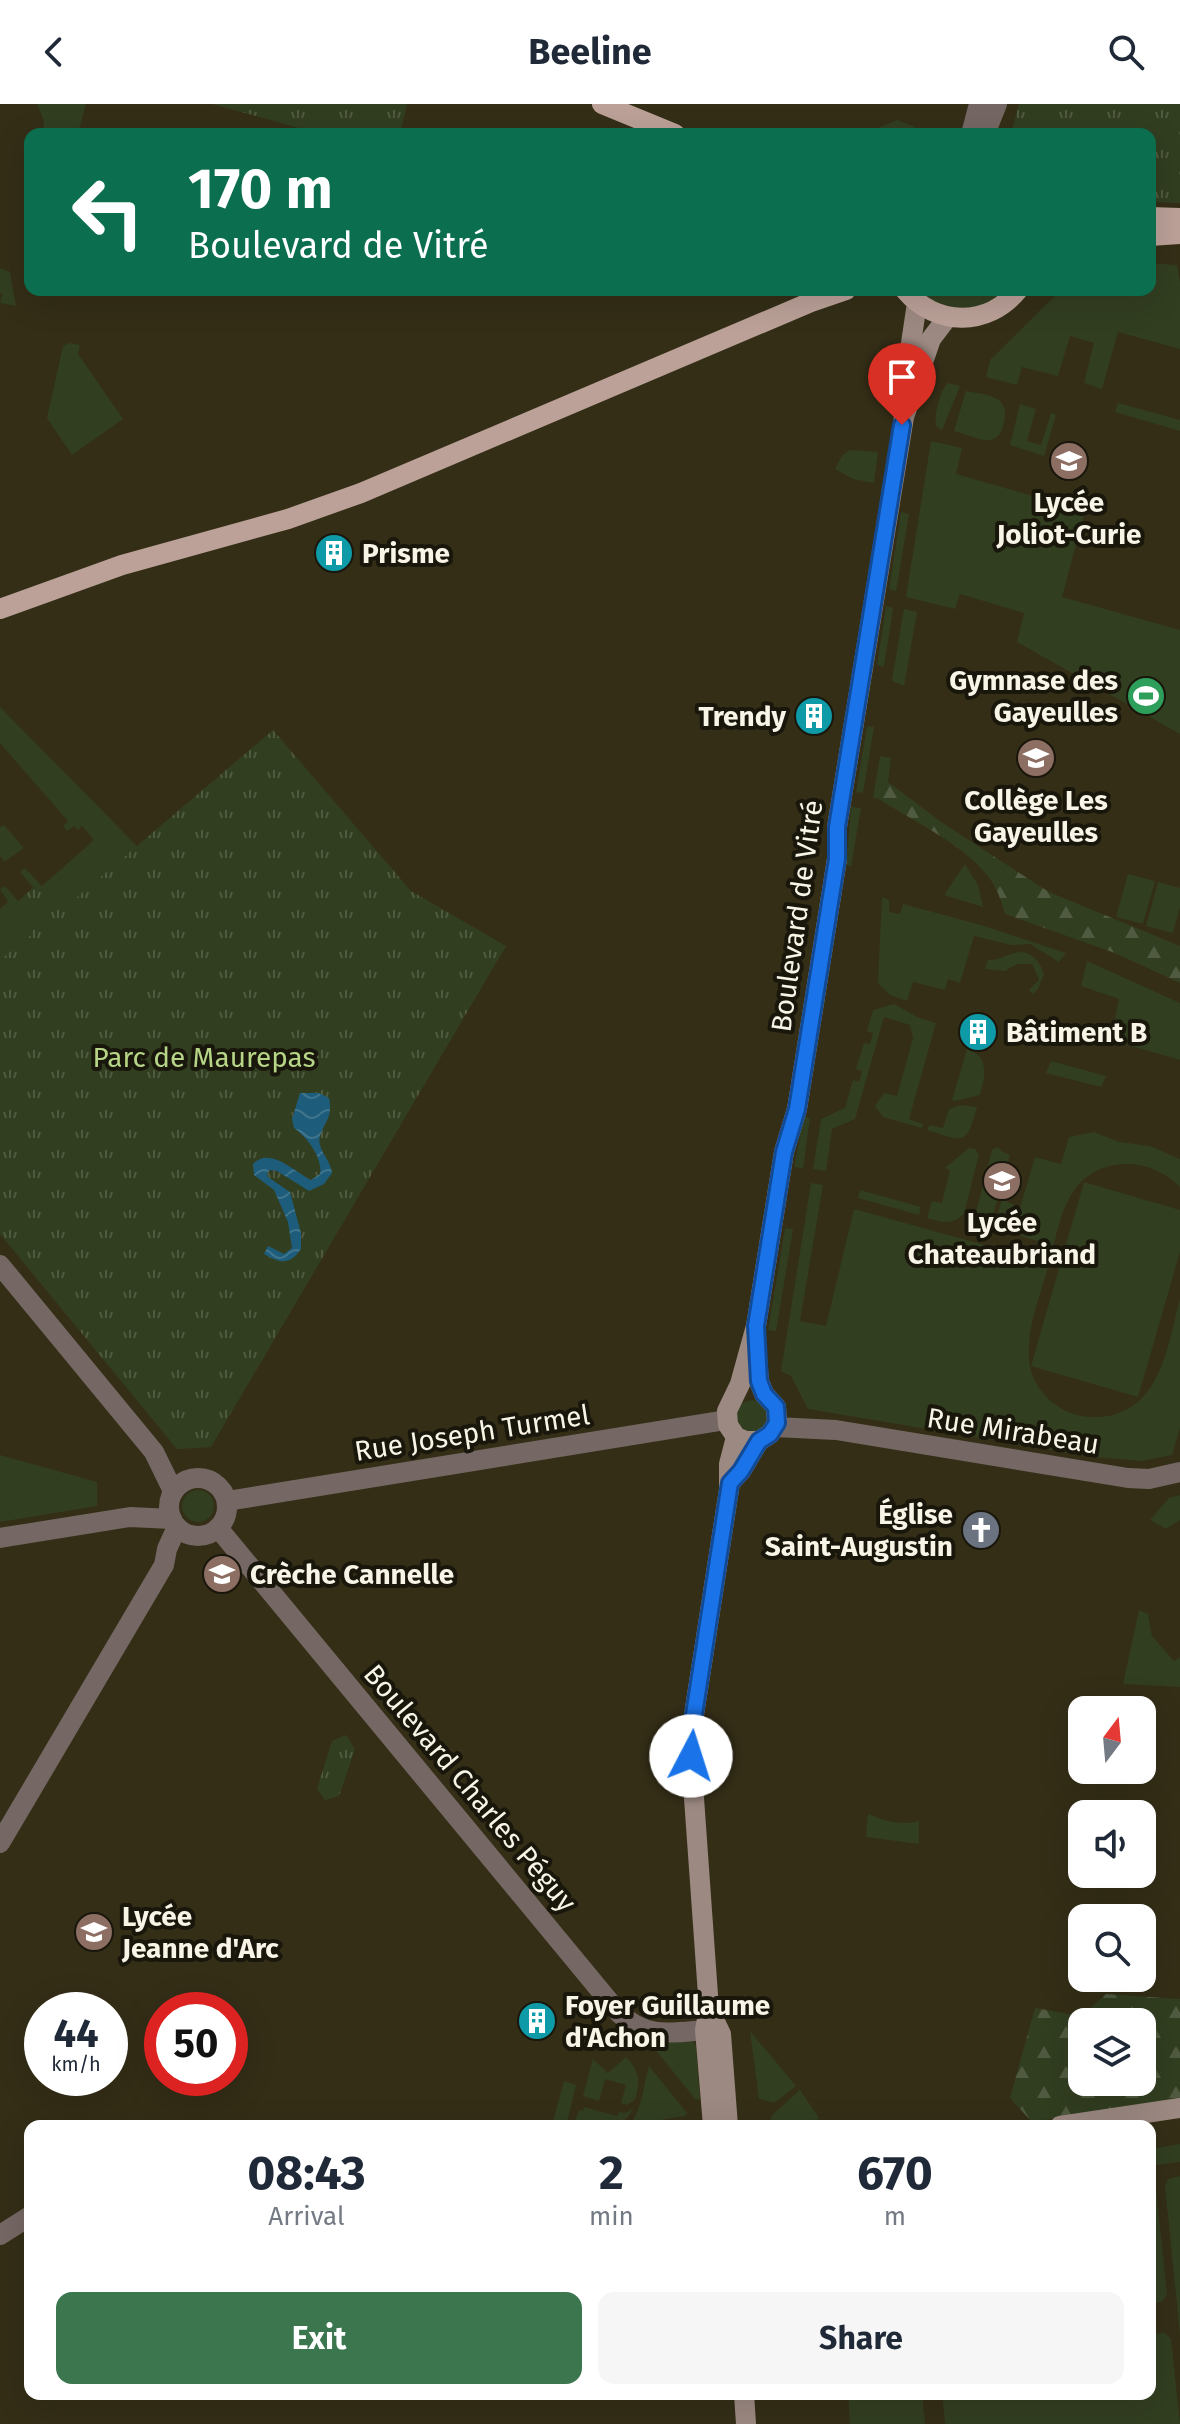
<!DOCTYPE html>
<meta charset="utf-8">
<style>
:root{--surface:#fff;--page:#f6f6f7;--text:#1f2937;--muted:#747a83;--accent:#3b764f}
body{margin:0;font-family:"Fira Sans",sans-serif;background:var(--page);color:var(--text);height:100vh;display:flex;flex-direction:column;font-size:30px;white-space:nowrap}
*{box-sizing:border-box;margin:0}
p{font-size:26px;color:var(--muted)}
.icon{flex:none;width:44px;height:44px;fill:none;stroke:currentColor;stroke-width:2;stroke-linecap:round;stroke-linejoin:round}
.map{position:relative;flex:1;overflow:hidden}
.sheet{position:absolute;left:24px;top:2016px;width:1132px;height:280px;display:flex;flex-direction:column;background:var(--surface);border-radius:16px;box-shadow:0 8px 32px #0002}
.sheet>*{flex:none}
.guide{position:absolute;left:24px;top:24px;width:1132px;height:168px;border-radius:16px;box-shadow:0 8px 32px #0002;background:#0b6e4f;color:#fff;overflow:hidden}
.needle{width:52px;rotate:16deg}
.tools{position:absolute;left:1068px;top:1592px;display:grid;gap:16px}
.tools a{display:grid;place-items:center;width:88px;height:88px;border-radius:16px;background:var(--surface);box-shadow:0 8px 32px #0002;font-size:40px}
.speed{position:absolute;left:24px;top:1888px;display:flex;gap:16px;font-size:40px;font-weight:700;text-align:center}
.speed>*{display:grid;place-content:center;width:104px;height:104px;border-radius:50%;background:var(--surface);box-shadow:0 8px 32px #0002;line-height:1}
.speed small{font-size:20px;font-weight:400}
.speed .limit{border:12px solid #d22;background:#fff;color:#111}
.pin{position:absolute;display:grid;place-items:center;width:68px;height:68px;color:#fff;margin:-82px -34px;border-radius:50% 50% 50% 0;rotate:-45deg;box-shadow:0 0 8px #0007}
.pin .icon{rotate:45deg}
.me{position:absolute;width:88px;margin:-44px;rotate:5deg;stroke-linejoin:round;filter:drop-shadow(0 0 6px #0008)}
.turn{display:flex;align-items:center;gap:28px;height:168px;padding:0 32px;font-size:36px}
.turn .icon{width:104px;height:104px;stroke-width:2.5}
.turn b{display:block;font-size:56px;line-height:68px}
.eta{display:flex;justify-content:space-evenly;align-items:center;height:136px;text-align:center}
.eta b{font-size:48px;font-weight:700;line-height:56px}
.button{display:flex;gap:16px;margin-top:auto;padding:16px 32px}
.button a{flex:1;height:92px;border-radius:16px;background:var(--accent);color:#fff;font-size:32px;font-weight:700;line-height:92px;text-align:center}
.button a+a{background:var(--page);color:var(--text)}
header{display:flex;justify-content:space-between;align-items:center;height:104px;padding:0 32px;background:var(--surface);font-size:36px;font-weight:700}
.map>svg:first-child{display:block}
</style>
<header><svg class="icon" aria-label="back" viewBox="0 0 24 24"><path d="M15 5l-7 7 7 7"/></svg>Beeline<svg class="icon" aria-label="search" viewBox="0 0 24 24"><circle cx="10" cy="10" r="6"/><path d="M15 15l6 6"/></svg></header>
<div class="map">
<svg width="1180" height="2320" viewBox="0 0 1180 2320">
<defs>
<pattern id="forest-firs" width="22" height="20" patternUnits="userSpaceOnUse" patternTransform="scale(2)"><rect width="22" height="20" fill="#323e20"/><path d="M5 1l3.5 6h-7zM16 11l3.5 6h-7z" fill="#505a40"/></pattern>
<pattern id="park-tufts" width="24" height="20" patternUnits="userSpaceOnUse" patternTransform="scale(2)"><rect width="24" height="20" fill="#323e20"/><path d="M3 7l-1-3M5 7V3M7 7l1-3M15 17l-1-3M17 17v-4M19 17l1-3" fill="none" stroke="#505a40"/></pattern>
<pattern id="water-waves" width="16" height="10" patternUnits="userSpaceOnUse" patternTransform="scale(2)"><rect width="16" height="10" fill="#1d5c7a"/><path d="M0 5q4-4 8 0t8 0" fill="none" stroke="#3f748d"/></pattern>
</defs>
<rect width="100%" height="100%" fill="#342e17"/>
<!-- green -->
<g fill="#323e20">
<path d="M37 0H86L78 30H43L44 17Z"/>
<path d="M897 16 915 23V30H864Z"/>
<path d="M1150 159 1177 161 1180 178V245L1118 228 1102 285 1084 279 1094 239 1070 232 1058 272 1022 263 1017 281 986 273 990 256 1061 186H1150Z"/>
<path d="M0 164 10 168 16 202 0 199 2 190 0 189Z"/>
<path d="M913 186H1010L991 201 954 208Z"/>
<path d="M69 239 80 241 78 250 123 315 72 351 47 314 63 242Z"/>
<path d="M948 279 960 282 942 326 936 322C934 311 940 286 948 279Z"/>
<path d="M966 287C988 291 1013 292 1003 322 1002 328 998 334 991 336 981 338 964 329 954 327Z"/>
<path d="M1118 299 1180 316V327L1115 308Z"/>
<path d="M1020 300 1036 305 1027 337 1041 341 1051 309 1056 311 1044 352 1010 341Z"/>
<path d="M931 337 962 344 956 370 1085 407 1062 493 1180 526V630L1017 538 1024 509 960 490 955 505 906 493Z"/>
<path d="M850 346 878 348 874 379 853 375 835 365 842 352Z"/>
<path d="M901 408 909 410 896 487 889 485Z"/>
<path d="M886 502 893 504 884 563 877 561Z"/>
<path d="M904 505 917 508 904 582 892 577Z"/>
<path d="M0 603 138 743 79 793 82 817 42 794 20 768 25 764 42 782 94 736 82 722 78 726 74 722 67 727 63 722 68 717 0 639Z"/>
<path d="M867 622 874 623 863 689 856 688Z"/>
<path d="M880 652 891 654 888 678 879 695 873 694Z"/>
<path d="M851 703 861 704 851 763 846 760Z"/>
<path d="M4 721 24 744 4 758 0 752V723Z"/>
<path d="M965 760 978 781 983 803 944 791Z"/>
<path d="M1128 770 1155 777 1143 820 1116 813Z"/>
<path d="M1158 778 1180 784V803L1173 829 1146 822Z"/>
<path d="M5 782 27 807 32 831 0 873V805L8 798 0 785Z"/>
<path d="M882 793 889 796V808L900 810 903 800 981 821 1066 849 1059 858 1030 840 1011 841 974 832 960 879 948 875 945 886 913 878 907 897 890 891 878 879Z"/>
<path d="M1022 848C1034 850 1040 858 1044 870L1038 885 1033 890 1029 886 1039 876 1032 860H1017L1005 867 985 865 988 856C1001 857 1008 848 1022 848Z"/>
<path d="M1087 857 1180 899V956L1111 936 1119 895 1081 882Z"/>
<path d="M894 900 917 913 936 919 909 1015 923 1020 922 1024 883 1013 875 1002 884 989 897 992 913 934 910 921 884 913 855 1015 832 1025 826 1067 813 1065 821 1015 845 1004 853 976 859 978 862 967 856 965 864 939 870 940 873 929 867 927 873 906Z"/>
<path d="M967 945C990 953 985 972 980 991L955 997 952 996Z"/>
<path d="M1051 957 1106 972 1101 983 1046 969Z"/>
<path d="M961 1001 977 1003C966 1042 965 1038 927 1026L929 1021 943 1024 949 1005Z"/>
<path d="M804 1012 810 1014 803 1064 794 1063Z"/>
<path d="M1094 1028 1119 1038 1150 1042 1180 1055V1083C1150 1051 1094 1051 1071 1091 1058 1113 1054 1143 1047 1167 1034 1212 1009 1267 1056 1301 1071 1312 1090 1315 1108 1312 1162 1302 1168 1239 1180 1195V1324L1172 1351 1142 1357 1093 1353 808 1305 791 1272 781 1267 811 1079 823 1081 800 1217 826 1222 854 1105 1010 1148 1011 1157 1019 1141 1035 1145 1038 1137 994 1124 1002 1095 1020 1104 1035 1053 1061 1060 1069 1033Z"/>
<path d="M998 1043 1001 1047 1010 1051 990 1122 978 1119 975 1112 992 1046Z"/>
<path d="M969 1044 975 1045 979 1050 964 1110C952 1122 941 1118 927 1114L932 1097 942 1099 950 1066 945 1064Z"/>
<path d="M1084 1078 1180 1106V1148L1138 1293 1031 1262Z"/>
<path d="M860 1086 921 1103 919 1111 858 1094Z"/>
<path d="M785 1124 793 1125 776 1227 768 1226Z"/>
<path d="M752 1296 761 1299 769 1312 763 1328H740L734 1309 741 1299Z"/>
<path d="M0 1351 97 1378V1402L0 1418Z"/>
<circle cx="198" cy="1402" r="16"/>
<path d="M1180 1391V1416L1166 1425 1150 1416 1169 1394Z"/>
<path d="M1139 1506 1148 1510 1152 1532 1174 1557 1180 1553V1583L1123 1580Z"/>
<path d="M868 1710C886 1717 900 1722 919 1717V1740L866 1733Z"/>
<path d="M750 1927 796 1982 774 1999 759 1995Z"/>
<path d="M693 1937 696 1941 700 1995 696 1996 654 1944 665 1939Z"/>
<path d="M626 1953C639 1966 641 1978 635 1996L627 2001 621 1999 626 1981 605 1975 599 1997 583 1992 593 1955 608 1969Z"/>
<path d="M649 1962 687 2009 685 2012C666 2014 649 2020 630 2021 643 2003 643 1982 649 1962Z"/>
<path d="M564 1977 576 1981 566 2022 552 2021Z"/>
<path d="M800 1986 819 2014 813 2019 771 2017V2012Z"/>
<path d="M584 2003 617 2012 619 2008 626 2009 633 2004C624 2028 596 2022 573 2022L579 2006 583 2007Z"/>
<path d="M1180 2040V2058L1150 2062V2045Z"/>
<path d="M1180 2072V2231L1165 2082 1168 2075Z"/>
<path d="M1150 2078 1156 2085 1167 2190 1162 2198 1150 2200Z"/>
<path d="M1150 2208 1154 2230 1165 2229 1171 2235 1180 2320H945L942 2290H1150Z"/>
<path d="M848 2290H922L925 2320H850Z"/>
</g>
<!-- forest -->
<g fill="url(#forest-firs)" fill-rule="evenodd">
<path d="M888 678 944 720 1049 788 1180 842V879L1115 849 1005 810C1001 797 998 786 990 775 967 742 913 717 879 695Z"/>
<path d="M1106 1890 1180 1895V1995L1032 2018 1010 1994 1035 1904 1081 1912ZM1082 1918H1142V1978H1082Z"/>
</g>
<!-- park -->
<g fill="url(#park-tufts)">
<path d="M212 0H407L400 30H321Z"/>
<path d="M1019 0H1180V99L1150 98V30H1016L1012 26Z"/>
<path d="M273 626 411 787 506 842 211 1343 177 1345 0 1130V856L31 831 30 821 13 802 38 779 63 805Z"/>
<path d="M346 1631 355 1645 339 1692 325 1696 317 1685 332 1637Z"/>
</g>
<!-- water -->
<path fill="url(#water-waves)" d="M300 989H319L329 994C333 1014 325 1016 320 1032 316 1045 331 1056 332 1069L324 1080 309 1087 277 1067 270 1066 267 1069 268 1073 290 1088 301 1129V1145C289 1162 280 1159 264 1150L268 1142 284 1150 292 1144 288 1118 274 1086 254 1071 253 1060C269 1042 294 1067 311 1076L320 1070C323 1054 307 1033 294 1024L292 1015Z"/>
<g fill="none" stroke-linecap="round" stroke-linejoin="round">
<!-- tertiary -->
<g stroke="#756864" stroke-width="20">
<path d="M971 30 979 0"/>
<path d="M985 30 997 0"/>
<path d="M0 1161 154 1348 173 1387"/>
<path d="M775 1323 836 1326 1128 1374 1149 1375 1180 1368"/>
<circle cx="198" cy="1403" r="29"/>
<path d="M227 1397 726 1316"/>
<path d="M218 1424 618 1908C646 1935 670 1929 705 1926"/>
<path d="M0 1434 130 1413 172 1415"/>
<path d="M0 1739 164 1461 167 1445 177 1423"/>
<path d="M0 2131 30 2112"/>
</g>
<!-- secondary -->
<g stroke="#9c8982" stroke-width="20">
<path d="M904 286 917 199"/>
<path d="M759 1337H746L736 1333 728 1321 727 1307 740 1280 756 1222 784 1048 797 1005 837 755V723L842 692 904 313 931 235 947 214"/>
<path d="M729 1384V1360L736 1333"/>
<path d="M709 1904 705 1926 713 2022"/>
<path d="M728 2022 721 1930 709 1905 691 1652 693 1617 730 1379 741 1367 759 1337 770 1330 777 1319 776 1303 764 1290 759 1277 756 1241"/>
<path d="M1060 2022 1180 2004"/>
<path d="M744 2290 746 2320"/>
</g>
<!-- primary -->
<g stroke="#bba198" stroke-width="20">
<path d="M602 0 675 30"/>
<path d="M1150 113 1180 114"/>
<path d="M1150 132 1180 130"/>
<path d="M905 186C936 223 988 223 1018 186"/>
<path d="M0 505 122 461 288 415 361 389 811 198 846 186"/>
</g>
</g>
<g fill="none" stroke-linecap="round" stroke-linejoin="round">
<defs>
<path id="route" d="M691 1652 693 1617 730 1379 741 1367 759 1337 770 1330 777 1319 776 1303 764 1290 759 1277 756 1222 784 1048 797 1005 837 755V723L842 692 902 321"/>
</defs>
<!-- route casing -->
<use href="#route" stroke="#114b97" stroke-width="20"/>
<!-- route -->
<use href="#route" stroke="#1a73e8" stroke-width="14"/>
</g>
<!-- icons -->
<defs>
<symbol id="school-disc" viewBox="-11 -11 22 22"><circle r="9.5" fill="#8d6e63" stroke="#19170c"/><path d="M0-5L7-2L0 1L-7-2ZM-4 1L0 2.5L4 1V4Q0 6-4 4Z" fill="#fff"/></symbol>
<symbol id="building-disc" viewBox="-11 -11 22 22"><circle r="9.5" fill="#0f9aa8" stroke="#19170c"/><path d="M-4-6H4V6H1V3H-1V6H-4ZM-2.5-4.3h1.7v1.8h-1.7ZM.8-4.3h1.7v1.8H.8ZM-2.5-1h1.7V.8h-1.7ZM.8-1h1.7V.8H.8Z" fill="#fff"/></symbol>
<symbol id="stadium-disc" viewBox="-11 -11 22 22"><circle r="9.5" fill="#2e9e5b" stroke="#19170c"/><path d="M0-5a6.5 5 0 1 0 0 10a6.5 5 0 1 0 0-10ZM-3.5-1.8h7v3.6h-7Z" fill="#fff"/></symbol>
<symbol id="church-disc" viewBox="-11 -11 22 22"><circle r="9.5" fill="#6b7280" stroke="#19170c"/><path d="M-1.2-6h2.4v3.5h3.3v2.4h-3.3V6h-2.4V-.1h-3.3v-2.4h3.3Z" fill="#fff"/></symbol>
</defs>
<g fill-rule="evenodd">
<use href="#school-disc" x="1047" y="335" width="44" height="44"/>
<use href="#building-disc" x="312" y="427" width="44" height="44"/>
<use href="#stadium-disc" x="1124" y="570" width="44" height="44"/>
<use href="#building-disc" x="792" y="590" width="44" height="44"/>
<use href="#school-disc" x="1014" y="632" width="44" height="44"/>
<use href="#building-disc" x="956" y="906" width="44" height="44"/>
<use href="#school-disc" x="980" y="1055" width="44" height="44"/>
<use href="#church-disc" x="959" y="1404" width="44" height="44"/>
<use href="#school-disc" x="200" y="1448" width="44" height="44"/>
<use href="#school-disc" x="72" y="1806" width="44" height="44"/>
<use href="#building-disc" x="515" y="1895" width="44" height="44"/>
</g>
<g text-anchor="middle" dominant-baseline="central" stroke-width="8" stroke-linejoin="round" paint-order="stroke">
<!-- poi labels -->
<g font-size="28" font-weight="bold" fill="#f8f5e6" stroke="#19170c" text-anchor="start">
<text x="1069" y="398" text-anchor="middle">Lycée<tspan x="1069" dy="32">Joliot-Curie</tspan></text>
<text x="362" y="449">Prisme</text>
<text x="1118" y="576" text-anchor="end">Gymnase des<tspan x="1118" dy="32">Gayeulles</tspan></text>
<text x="786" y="612" text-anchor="end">Trendy</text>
<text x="1036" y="696" text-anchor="middle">Collège Les<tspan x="1036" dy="32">Gayeulles</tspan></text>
<text x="1006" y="928">Bâtiment B</text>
<text x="1002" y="1118" text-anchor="middle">Lycée<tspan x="1002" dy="32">Chateaubriand</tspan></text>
<text x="953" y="1410" text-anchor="end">Église<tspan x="953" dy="32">Saint-Augustin</tspan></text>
<text x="250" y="1470">Crèche Cannelle</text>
<text x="122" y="1812">Lycée<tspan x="122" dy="32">Jeanne d'Arc</tspan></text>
<text x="565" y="1901">Foyer Guillaume<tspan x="565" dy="32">d'Achon</tspan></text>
</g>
<!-- street labels -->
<g font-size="28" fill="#f8f5e6" stroke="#19170c">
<text transform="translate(797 812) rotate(-82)">Boulevard de Vitré</text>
<text transform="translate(1013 1327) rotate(9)">Rue Mirabeau</text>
<text transform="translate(472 1329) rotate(-9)">Rue Joseph Turmel</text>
<text transform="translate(470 1684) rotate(50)">Boulevard Charles Péguy</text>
</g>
<!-- park labels -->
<g font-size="28" fill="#b6d586" stroke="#19170c">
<text x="204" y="953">Parc de Maurepas</text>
</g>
</g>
</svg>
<div class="tools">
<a><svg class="needle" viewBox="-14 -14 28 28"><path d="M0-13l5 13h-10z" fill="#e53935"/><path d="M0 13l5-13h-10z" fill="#747a83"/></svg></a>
<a><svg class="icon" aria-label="sound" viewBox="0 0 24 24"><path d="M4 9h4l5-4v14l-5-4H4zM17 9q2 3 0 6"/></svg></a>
<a><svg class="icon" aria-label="search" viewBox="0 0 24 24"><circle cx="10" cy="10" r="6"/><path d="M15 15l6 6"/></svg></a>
<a><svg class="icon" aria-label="layers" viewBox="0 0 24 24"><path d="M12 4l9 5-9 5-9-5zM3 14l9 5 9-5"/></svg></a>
</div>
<div class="speed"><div>44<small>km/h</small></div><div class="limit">50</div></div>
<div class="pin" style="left:902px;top:321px;background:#d93025"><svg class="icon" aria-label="arrive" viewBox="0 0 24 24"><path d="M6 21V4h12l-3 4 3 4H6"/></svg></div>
<svg class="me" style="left:691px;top:1652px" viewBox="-20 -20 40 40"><circle r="19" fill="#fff"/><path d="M0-13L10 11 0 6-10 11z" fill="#1a73e8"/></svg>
<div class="guide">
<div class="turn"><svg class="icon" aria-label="left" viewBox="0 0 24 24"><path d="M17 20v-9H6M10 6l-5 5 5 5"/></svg><div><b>170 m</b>Boulevard de Vitré</div></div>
</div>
<section class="sheet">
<div class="eta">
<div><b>08:43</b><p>Arrival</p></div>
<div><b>2</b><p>min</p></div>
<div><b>670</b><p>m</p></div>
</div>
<div class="button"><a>Exit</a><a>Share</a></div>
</section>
</div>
